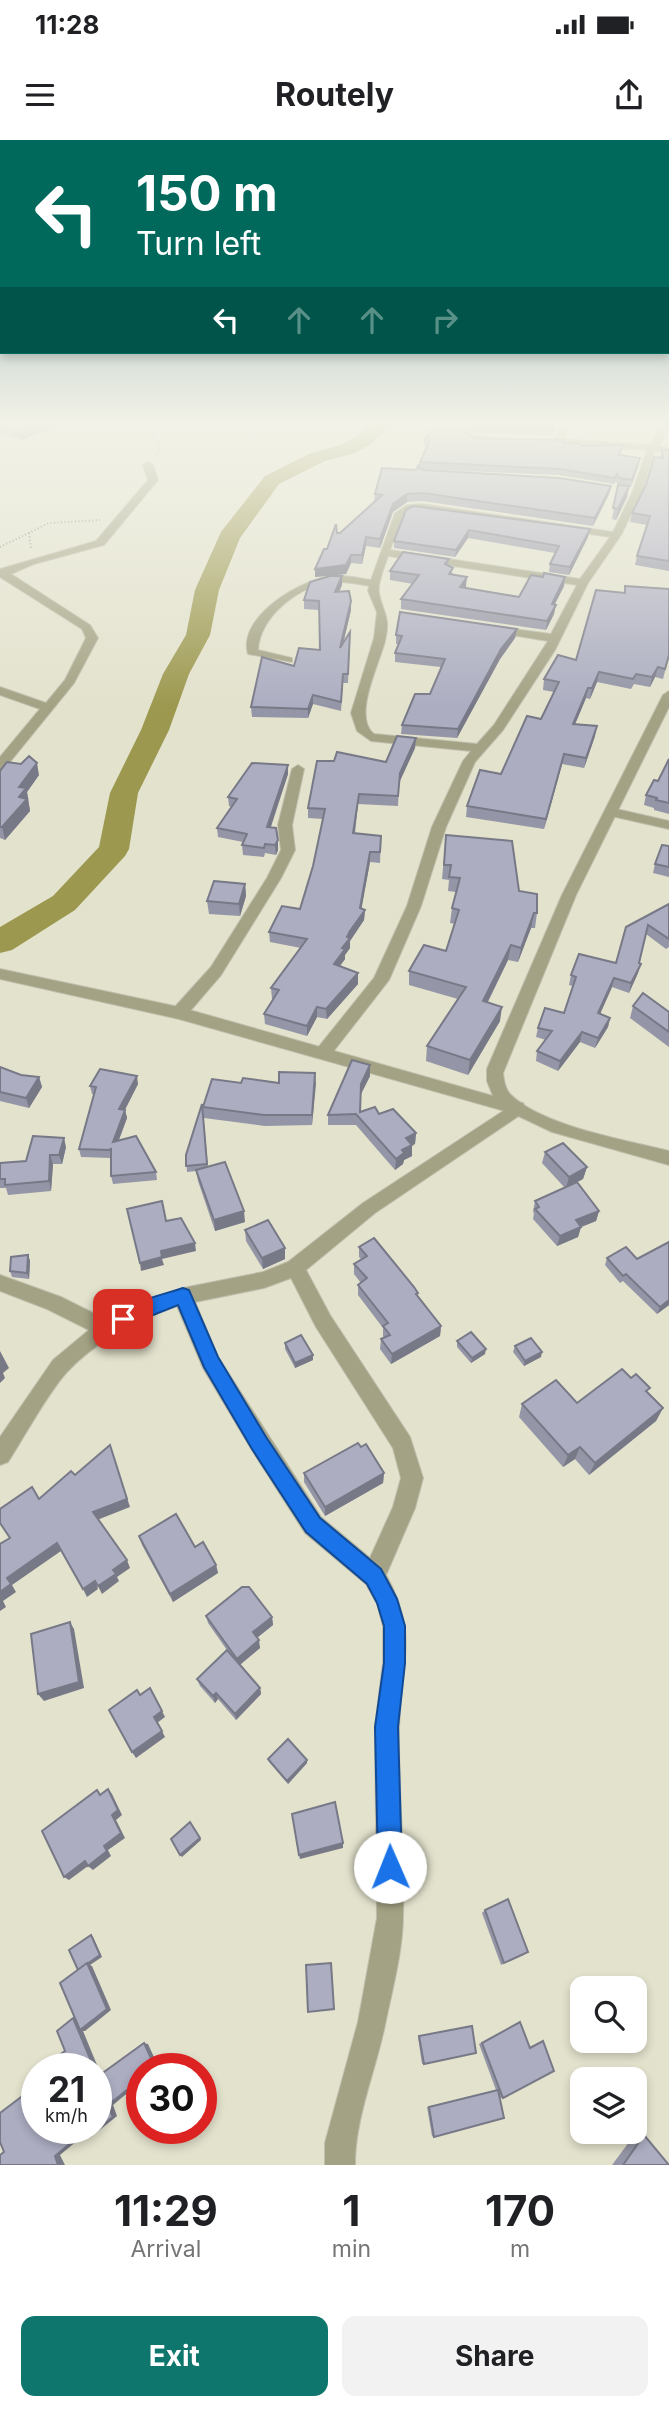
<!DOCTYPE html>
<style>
:root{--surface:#fff;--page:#f2f2f2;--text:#202124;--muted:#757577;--accent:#0f766e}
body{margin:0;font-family:Inter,sans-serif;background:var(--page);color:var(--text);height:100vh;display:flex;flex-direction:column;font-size:26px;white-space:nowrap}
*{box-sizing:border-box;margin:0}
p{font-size:23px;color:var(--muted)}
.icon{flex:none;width:38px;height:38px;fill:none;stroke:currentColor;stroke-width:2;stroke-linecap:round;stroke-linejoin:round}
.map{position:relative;height:2025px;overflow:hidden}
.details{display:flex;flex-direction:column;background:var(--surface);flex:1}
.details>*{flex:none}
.hud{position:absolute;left:0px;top:0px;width:670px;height:214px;box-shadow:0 4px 10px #0003;background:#00695c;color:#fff;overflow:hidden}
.controls{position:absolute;left:570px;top:1836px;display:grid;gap:14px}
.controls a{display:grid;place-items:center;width:77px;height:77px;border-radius:14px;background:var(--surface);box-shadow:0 4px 10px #0003;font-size:35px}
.speed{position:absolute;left:21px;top:1913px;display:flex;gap:14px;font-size:35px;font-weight:700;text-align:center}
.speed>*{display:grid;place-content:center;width:91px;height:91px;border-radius:50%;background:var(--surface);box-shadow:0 4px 10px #0003;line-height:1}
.speed small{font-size:18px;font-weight:400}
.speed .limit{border:10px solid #d22;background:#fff;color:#111}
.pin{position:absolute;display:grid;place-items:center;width:60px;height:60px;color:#fff;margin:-30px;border-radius:14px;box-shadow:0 4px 10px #0006}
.me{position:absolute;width:77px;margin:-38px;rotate:359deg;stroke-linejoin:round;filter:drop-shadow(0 0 5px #0008)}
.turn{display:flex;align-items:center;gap:24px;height:147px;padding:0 21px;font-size:32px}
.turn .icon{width:91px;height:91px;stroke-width:2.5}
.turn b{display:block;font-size:49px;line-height:60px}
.lanes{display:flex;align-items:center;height:66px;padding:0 21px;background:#0003;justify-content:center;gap:35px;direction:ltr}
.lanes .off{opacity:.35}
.eta{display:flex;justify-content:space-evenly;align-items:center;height:119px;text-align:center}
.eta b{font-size:42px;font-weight:700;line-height:49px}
.cta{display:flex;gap:14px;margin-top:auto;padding:14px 21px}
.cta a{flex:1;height:80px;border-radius:14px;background:var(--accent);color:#fff;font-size:28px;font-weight:700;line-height:80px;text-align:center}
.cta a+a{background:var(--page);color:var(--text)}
.status{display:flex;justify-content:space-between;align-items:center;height:49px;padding:0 35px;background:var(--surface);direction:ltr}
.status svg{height:19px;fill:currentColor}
header{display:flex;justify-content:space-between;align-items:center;height:91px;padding:0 21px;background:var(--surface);font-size:32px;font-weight:700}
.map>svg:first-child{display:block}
</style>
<div class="status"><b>11:28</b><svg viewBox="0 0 49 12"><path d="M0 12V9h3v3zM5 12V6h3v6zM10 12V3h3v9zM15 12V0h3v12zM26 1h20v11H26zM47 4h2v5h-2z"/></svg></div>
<header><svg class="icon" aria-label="menu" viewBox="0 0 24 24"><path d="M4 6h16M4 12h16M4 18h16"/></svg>Routely<svg class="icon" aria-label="share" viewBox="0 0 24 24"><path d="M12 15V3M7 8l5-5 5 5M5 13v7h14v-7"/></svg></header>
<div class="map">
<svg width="669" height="2025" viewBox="0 0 669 2025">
<rect width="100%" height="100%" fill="#e3e2cd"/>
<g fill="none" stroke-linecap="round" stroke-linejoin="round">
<!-- river -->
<path fill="#9c984f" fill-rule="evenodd" d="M371 284H391L370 305 355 313 325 321 279 344 240 398 219 450 210 495 189 534 169 590 138 653 129 709 125 716 75 770 12 810 0 813V787L53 756 99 707 110 653 141 590 163 534 186 495 195 450 221 392 265 336 311 313 341 305 356 297Z"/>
<defs>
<g id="minor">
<path d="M465 284H473L471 294 487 297V301L463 298Z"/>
<path d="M562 284H570L564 299 651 305 662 284H669L659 307 669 308V314L655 311 653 314 642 353 621 395 588 443 555 510 503 590 475 622 446 687 421 766 389 840 329 917H317L315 913 317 909 374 838 407 766 432 687 463 621 471 611 371 601 357 591 351 573 374 498 377 472 368 451 369 446C357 444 343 441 330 442 298 447 260 476 258 510L292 518V522L248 514C237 477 301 439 332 436 345 435 358 438 371 440L395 373 407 365 422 364 613 392 632 353 647 310 537 303V299H555ZM412 370H422L610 397 580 439 390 410 404 375ZM388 416 577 445 551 494 492 486 486 489 492 492 548 501 494 585 477 604 374 594C352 577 379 525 385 501 391 476 383 474 379 453 377 443 385 426 388 416Z"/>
<path d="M148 322 153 325 158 340 104 405 34 424 11 434 90 485 98 498 74 543 5 628 0 629V617L40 569 0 555V547L46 563 65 540 86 498 82 489 0 437V429L96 401 148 340 143 325Z"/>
<path d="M298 625 304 629 292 685 295 710 281 738 221 835 185 877H173L171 873 173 869 211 827 267 738 281 710 278 685 292 629Z"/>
<path d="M612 668 669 681V689L607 675 605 672Z"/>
<path d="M517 962 523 963 525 968 523 973 375 1073 306 1130 330 1175 410 1297 423 1338 415 1368 386 1435C420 1495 400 1527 399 1590 398 1651 405 1714 403 1775 403 1809 393 1847 386 1880 377 1928 355 1976 355 2025H325V2003L358 1882 377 1778 375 1587 383 1523V1486L377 1463 366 1444 305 1393 252 1310 203 1228 177 1166C137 1180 97 1200 67 1232 47 1254 25 1296 8 1322L0 1325V1297L53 1220 89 1190 47 1169 0 1151V1135L61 1157 105 1179 134 1164 183 1148 263 1132 288 1122 363 1063ZM291 1138 316 1187 393 1308 401 1338 393 1367 370 1418 321 1377 218 1217 195 1162 264 1148Z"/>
</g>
<path id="tertiary" d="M669 551V567L576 755 503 933C504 941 505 948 510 954 541 986 626 1000 669 1011V1025L552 992 512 973 179 879 0 839V829L179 867 493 956 487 941V929L562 755 663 555Z"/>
</defs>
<!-- minor casing -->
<use href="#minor" stroke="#c0bfac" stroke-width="2"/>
<!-- tertiary casing -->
<use href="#tertiary" stroke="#c0bfac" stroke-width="2"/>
<!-- path -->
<g stroke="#878677" stroke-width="2" stroke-dasharray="1 2.5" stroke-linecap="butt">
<path d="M156 315 160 308 153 295 159 288 172 284"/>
<path d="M29 393 31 409"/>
<path d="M0 407 49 383 100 380"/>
</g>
<!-- minor -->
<use href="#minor" fill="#a3a284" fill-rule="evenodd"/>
<!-- tertiary -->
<use href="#tertiary" fill="#a3a284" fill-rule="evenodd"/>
</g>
<!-- wall -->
<g fill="#9495a6">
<path d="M0 284H55V287L21 300 0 294Z"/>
<path d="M474 284 554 290 553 296 477 293 473 292Z"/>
<path d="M461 290 474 298 563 303 581 306 623 305 620 315 639 324 631 347H629L627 357 616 380 612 379 618 345 616 341 614 344 558 335 421 329 424 330 611 346 609 354 593 386 422 361 407 362 393 372 380 408 366 406 362 424 351 423 346 434 315 437 327 409 337 393H340L374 362 375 354 420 328V322L427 306H424V300Z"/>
<path d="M662 310H669V431L635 425 637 416 647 385 630 382 632 373 660 318Z"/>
<path d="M406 370 588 397 569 435 549 432 550 424 555 413 468 398 455 417 394 408V401Z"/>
<path d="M449 419 448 426 453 434 466 446 465 448 519 457 564 446 555 464 554 474 546 490 401 469V459L413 444 390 440V431Z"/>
<path d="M342 436V445L339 452 351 470 343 503 350 492 348 543H343L341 571 313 564 308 578 252 577 251 567 294 526 320 510 319 470 304 469V460Z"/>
<path d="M625 446 669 516 663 539 655 537 650 547 634 544 631 549 597 542 590 559 586 558 575 584 595 596 584 628 562 624 544 689 466 677 467 666 501 634 541 579 554 552 543 550 544 539 576 520 624 453Z"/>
<path d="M517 489 515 498 500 519 457 598 401 594 402 585 430 554 441 527 395 522V513L399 504H396V495Z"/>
<path d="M416 598 415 608 399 643 398 666 358 664 355 694 381 696 380 723 370 722 361 769 365 770 364 780 350 801V808L345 815V819L340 826 358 844 327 879 317 877 307 896 265 884 264 874 273 859H272L271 848 301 808 270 802 269 792 300 769 313 726 323 679 308 678V668L386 622Z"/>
<path d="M669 619V674L654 670V668L644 665 646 655 658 641Z"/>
<path d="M288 625V634L270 687 278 710 276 715 265 713 264 717 243 715 242 705 243 702 218 697 217 688 232 667 229 666 228 657Z"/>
<path d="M0 631 39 635 27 652 30 671 5 700 0 698Z"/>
<path d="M446 695 519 751 537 773 535 788H531L518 822 508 820 488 862 500 881 468 935 426 921 427 906 458 859 409 845V831L446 811 455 784 450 783 452 768 456 752 448 751 449 740 442 739Z"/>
<path d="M669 706V737L653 733 655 724Z"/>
<path d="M245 744 246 756 240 776 209 774 207 761Z"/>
<path d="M669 764V807L666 809 646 794 639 823 638 833 629 853 612 847 600 874 610 878 608 887 595 908 580 902 558 931 536 921 537 911 546 900 536 897 538 888 564 873 573 846 569 845 571 835 616 823 626 787Z"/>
<path d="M633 866 669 872V907L630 878Z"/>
<path d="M370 925V936L361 954 360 972 379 974 416 993 415 1004 412 1005V1016L404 1020 403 1024 395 1030 356 985H328V975Z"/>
<path d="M0 927 21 935 39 937 42 947 29 968 0 961Z"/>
<path d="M315 933 312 985 265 986 204 978 203 971 208 1026 245 1082 215 1091 198 1041 196 1031 187 1032 186 1015 203 967 279 943Z"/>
<path d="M138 944 125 970 127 978 119 1000 156 1032 157 1040 113 1044 111 1036V1018L81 1017 79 1009 94 954H92L90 946Z"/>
<path d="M66 1007 62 1024H53L51 1051 8 1055 6 1048H0V1023L26 1021Z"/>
<path d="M545 1012 587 1027 583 1039 577 1042 599 1071 596 1081 581 1087 578 1097 557 1106 533 1079 534 1073 533 1072 535 1061 565 1048 542 1023Z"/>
<path d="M245 1090 285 1108V1119L263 1129 246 1101Z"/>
<path d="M669 1102V1165L657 1174 623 1141 620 1143 605 1125 607 1118 637 1119Z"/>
<path d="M359 1107 418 1157 441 1186 440 1196 391 1224 380 1209 381 1199 384 1198 383 1196V1188L358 1155V1145L361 1143 354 1134V1124L361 1119 359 1117Z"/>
<path d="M28 1115 30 1121 29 1139 12 1137 10 1131Z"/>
<path d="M457 1201 485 1214 471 1223 457 1207Z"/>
<path d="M285 1203 313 1215V1220L295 1228 285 1209Z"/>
<path d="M515 1206 541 1217 524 1226 513 1212Z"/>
<path d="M648 1253 663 1268 656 1281 589 1335 575 1319 563 1327 519 1277 522 1264 577 1263Z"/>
<path d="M304 1333H384L383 1343 325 1376 304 1342Z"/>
<path d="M139 1396 195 1407 216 1425 218 1433 173 1462 142 1405Z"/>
<path d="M206 1476 272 1477 273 1485 257 1498 260 1508 240 1525 260 1548 261 1554 236 1580 218 1559 215 1563 200 1546 197 1539 229 1513 208 1483Z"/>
<path d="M268 1619 307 1623 288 1644 269 1622Z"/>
<path d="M485 1770 524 1815 501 1825 482 1773Z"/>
<path d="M520 1882 529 1907 543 1901 503 1958H500L434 1997 432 1996 427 1967 496 1950 479 1904Z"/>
<path d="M419 1896 476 1913 422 1924 418 1897Z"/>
<path d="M635 1994 644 1995 669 2025H612Z"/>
</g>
<!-- shaded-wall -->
<g fill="#787987">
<path d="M44 284H55V287L21 300 19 293Z"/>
<path d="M611 346 609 354 593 386 595 378Z"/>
<path d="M629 346 627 357 616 380 618 369Z"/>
<path d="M407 354V362L393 372 380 408V399L393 364Z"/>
<path d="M590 389 588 397 569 435 570 427Z"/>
<path d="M469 390 468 398 455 417 456 410Z"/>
<path d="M366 397V406L362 424V415Z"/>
<path d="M351 415V423L346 434 315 437V429Z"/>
<path d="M342 436V445L335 461V452Z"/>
<path d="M467 437 466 446 460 456V447Z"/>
<path d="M565 437 564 446 550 473 552 464Z"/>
<path d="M351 461V470L340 517V508Z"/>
<path d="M556 465 554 474 546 490 547 481Z"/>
<path d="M517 489 515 498 500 519 457 598 458 589 501 509Z"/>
<path d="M658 527 655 537 650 547 652 537Z"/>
<path d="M599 532 597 542 590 559 592 548Z"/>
<path d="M588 548 586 558 571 594 573 584Z"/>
<path d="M313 555V564L308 578V569Z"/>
<path d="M597 586 595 596 584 628 586 618Z"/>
<path d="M416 598 415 608 399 643 400 633Z"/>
<path d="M564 614 562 624 544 689 546 679Z"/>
<path d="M37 623 39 635 27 652 30 671 5 700 2 687 19 657V647Z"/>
<path d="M288 625V634L268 696 267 687Z"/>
<path d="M359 654 358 664 353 704V693Z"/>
<path d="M278 700V710L276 715 275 705Z"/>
<path d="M370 712V722L360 777 365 770 364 780 350 801V808L345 815V819L334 834V824L360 768Z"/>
<path d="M245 744 246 756 240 776 239 764Z"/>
<path d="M534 773 531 788 518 822 521 808Z"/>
<path d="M511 805 508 820 481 875 483 861Z"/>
<path d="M641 824 638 833 629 853 631 843Z"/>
<path d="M358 833V844L327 879 326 869Z"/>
<path d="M614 838 612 847 596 883 598 873Z"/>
<path d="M317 867V877L307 896V886Z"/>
<path d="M502 867 500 881 468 935 470 920Z"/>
<path d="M610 878 608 887 595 908 598 898Z"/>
<path d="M582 892 580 902 558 931 560 921Z"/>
<path d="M370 925V936L361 954 360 983 361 944Z"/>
<path d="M315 933 316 944 312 985V975Z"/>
<path d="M137 936 138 944 121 977 119 969Z"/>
<path d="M39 937 42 947 29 968 26 958Z"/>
<path d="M125 970 127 978 115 1010 113 1002Z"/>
<path d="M416 993 415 1004 410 1006 412 1005V1016L404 1020 403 1024 395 1030 396 1019 406 998Z"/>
<path d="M64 998 66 1007 62 1024 59 1015Z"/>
<path d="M50 1015 53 1024 51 1051 49 1041Z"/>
<path d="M587 1027 583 1039 566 1048 569 1037Z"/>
<path d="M244 1071 245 1082 215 1091 214 1080Z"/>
<path d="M599 1071 596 1081 581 1087 578 1097 557 1106 560 1096 576 1080Z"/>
<path d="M195 1103 196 1111 162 1119 164 1125 141 1131 140 1123 161 1111Z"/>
<path d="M285 1108V1119L263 1129 262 1118Z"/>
<path d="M28 1115 30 1121 29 1139 27 1133Z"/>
<path d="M669 1160V1165L657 1174 660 1167Z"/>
<path d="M441 1186 440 1196 391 1224 392 1214Z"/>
<path d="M486 1209 485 1214 471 1223 472 1218Z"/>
<path d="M0 1211 9 1228 3 1233 5 1238 0 1243Z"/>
<path d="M542 1212 541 1217 524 1226 525 1221Z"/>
<path d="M313 1215V1220L295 1228V1223Z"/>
<path d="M663 1268 656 1281 589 1335 595 1323Z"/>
<path d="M110 1305 130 1367 97 1380 93 1372Z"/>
<path d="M580 1307 575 1319 563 1327 568 1315Z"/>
<path d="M384 1333 383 1343 325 1376V1367Z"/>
<path d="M57 1403 61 1411 12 1445 16 1452 3 1461 6 1467 0 1471V1452L7 1438Z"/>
<path d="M127 1420 130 1428 117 1437 119 1441 102 1454 98 1446 113 1430Z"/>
<path d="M216 1425 218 1433 173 1462 170 1454Z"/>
<path d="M95 1441 98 1449 87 1457 83 1449Z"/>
<path d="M272 1477 273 1485 254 1500 253 1492Z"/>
<path d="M70 1482 74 1489 84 1548 44 1561 38 1554Z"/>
<path d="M259 1500 260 1508 238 1526 237 1519Z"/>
<path d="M260 1548 261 1554 236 1580 235 1574Z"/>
<path d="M216 1553 218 1559 215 1563 213 1556Z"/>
<path d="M162 1571 165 1577 157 1583 154 1577Z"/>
<path d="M162 1591 165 1597 136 1618 132 1612Z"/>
<path d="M307 1620V1623L288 1644 287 1641Z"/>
<path d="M108 1649 112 1654 122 1675 116 1680 125 1698 108 1710 111 1716 93 1730 88 1726 69 1740 64 1737 104 1706 112 1675Z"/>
<path d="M200 1698 201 1700 182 1717 180 1715Z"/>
<path d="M343 1703V1708L300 1719 299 1715Z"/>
<path d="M91 1795 93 1797 102 1817 90 1825 92 1826 111 1870 85 1891H83L102 1937H97L96 1928H94L73 1878 78 1879Z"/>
<path d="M144 1903 148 1904 159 1928H154Z"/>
<path d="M142 1938V1941L113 1965 117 1976 91 1997 86 1998 108 1965Z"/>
<path d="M89 1991 60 2015 65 2025H58L55 2016 84 1992Z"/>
</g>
<!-- building -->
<g fill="#acadc1" stroke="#787987" stroke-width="2">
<path d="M0 284H44L19 293 0 288Z"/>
<path d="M437 284H462L460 290 474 298 563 300V303L581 304V306L623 305 619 315 640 318 632 340 620 338 617 334 615 338 559 329 420 322 430 300H424Z"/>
<path d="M474 284H554V290L477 287 474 285Z"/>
<path d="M662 310H669V421L637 416 650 376 632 373 646 345 654 317 663 318Z"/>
<path d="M419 324V328L424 330 559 338 611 346 595 378 423 353 407 354 393 364 380 399 366 397 362 415H351L346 425 315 429 324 409H327L336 384 337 393H340L382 355 375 354 382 328 416 330Z"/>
<path d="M618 345 629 346 618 369 613 368Z"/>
<path d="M413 366 590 389 570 427 550 424 559 406 469 390 456 410 394 401 406 370Z"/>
<path d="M403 412 449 419 445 424 453 428 449 434 467 437 460 447 519 457 531 435 543 437 544 433 565 437 552 464 556 465 547 481 401 459 419 435 390 431Z"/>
<path d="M330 436H342L335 452 349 451 351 461 340 508 350 492 348 534H343L341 562 313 555 308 569 251 567 262 517 294 526 299 508 320 510 319 461 304 460 310 442Z"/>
<path d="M625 446 669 449V515L665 529 658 527 652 537 636 534 633 539 599 532 592 548H588L573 584 597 586 586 618 564 614 546 679 467 666 480 630 501 634 527 576 541 579 559 542 544 539 558 515 576 520 596 450 625 453Z"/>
<path d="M400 472 517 489 501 509 458 589 402 585 415 554H430L445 519 395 513 402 496 396 495Z"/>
<path d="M397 596 416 598 400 633 398 656 359 654 353 693 381 696 380 712H370L360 768 365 770 350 791 347 797 350 798 342 808 345 809 334 824 358 833 326 869 317 867 307 886 264 874 279 850 271 848 307 799 269 792 282 766 300 769 313 726 325 669 308 668 317 621H334L337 612 386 622Z"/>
<path d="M29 616 37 623 19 647 26 648 19 657 27 659 2 687H0V631L7 622 21 624Z"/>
<path d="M669 619V663L656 660 657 658 646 655 654 640 658 641Z"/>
<path d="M252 623 288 625 267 687 276 688 278 700 275 705 265 704 264 708 242 705 247 694 217 688 237 659 228 657Z"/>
<path d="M446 695 512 701 519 751 537 754V773H534L521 808 511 805 483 861 502 867 470 920 427 906 466 847 409 831 424 805 446 811 459 770 452 768 460 738 449 737 451 725H444Z"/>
<path d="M662 705 669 706V727L655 724Z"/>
<path d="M214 741 245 744 239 764 207 761Z"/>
<path d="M669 764V799L648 785 639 823 641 824 631 843 614 838 598 873 610 878 598 898 582 892 560 921 537 911 552 891 538 888 545 868 564 873 576 837 571 835 579 814 616 823 626 787Z"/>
<path d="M643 853 669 872V892L633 866Z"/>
<path d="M352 920 370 925 361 944 360 972 375 967 379 974 393 969 416 993 406 998 412 1005 402 1010 404 1013 396 1019 356 974 328 975Z"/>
<path d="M0 927 21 935 39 937 26 958 0 952Z"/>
<path d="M100 929 137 936 119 969 125 970 113 1002 136 996 156 1032 111 1036V1008L110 1010 79 1009 96 947 90 946Z"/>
<path d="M279 932 315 933 312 975H264L203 967 212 939 241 943 243 938 279 943Z"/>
<path d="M202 964 207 1024 186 1026V1015Z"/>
<path d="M33 996 64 998 59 1015H50L49 1041 5 1045V1039H0V1023L26 1021Z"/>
<path d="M563 1003 587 1027 569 1037 545 1012Z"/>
<path d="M225 1022 244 1071 214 1080 196 1030Z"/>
<path d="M577 1042 599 1071 576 1080 581 1087 560 1096 535 1069 539 1067 535 1061Z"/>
<path d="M162 1061 166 1081 181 1078 195 1103 161 1111 162 1117 140 1123 127 1069Z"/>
<path d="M268 1080 285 1108 262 1118 245 1090Z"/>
<path d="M374 1098 414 1147 418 1153 416 1154 441 1186 392 1214 381 1199 390 1195 383 1186 388 1183 358 1145 367 1138 354 1124 367 1116 359 1107Z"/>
<path d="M669 1102V1160L660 1167 626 1134 623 1136 607 1118 626 1107 637 1119Z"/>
<path d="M28 1115 27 1133 10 1131 11 1117Z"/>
<path d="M471 1192 486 1209 472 1218 457 1201Z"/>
<path d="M301 1195 313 1215 295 1223 285 1203Z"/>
<path d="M531 1198 542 1212 525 1221 515 1206Z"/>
<path d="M622 1229 631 1238 636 1234 650 1248 646 1251 663 1268 595 1323 580 1307 568 1315 522 1264 556 1240 577 1263Z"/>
<path d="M358 1303 361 1307 366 1304 384 1333 325 1367 304 1333Z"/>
<path d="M110 1305 127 1359 93 1372 127 1420 113 1430 116 1434 98 1446 95 1441 83 1449 57 1403 7 1438 11 1444 0 1452V1404L10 1398 0 1383V1369L32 1347 39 1359 71 1331 75 1335Z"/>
<path d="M176 1374 195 1407 203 1402 216 1425 170 1454 139 1396Z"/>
<path d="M242 1447H249L272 1477 253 1492 259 1500 237 1519 206 1476Z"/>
<path d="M70 1482 79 1542 38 1554 31 1494Z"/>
<path d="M227 1510 260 1548 235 1574 216 1553 213 1556 197 1539Z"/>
<path d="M150 1548 162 1571 154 1577 162 1591 132 1612 109 1570 137 1550 140 1555Z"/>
<path d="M288 1599 307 1620 287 1641 268 1619Z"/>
<path d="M108 1649 118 1670 112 1675 121 1693 104 1706 107 1711 88 1726 85 1721 64 1737 42 1691 97 1650 100 1655Z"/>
<path d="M335 1662 343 1703 299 1715 292 1674Z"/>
<path d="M190 1682 200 1698 180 1715 171 1699Z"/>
<path d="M508 1759 528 1812 504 1823 485 1770Z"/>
<path d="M91 1795 100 1815 78 1830 69 1810Z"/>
<path d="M87 1823 107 1869 80 1890 60 1843Z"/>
<path d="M331 1823 334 1869 308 1872 306 1825Z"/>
<path d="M73 1878 94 1928H58H59L55 1918 65 1911 57 1891Z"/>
<path d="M520 1882 530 1908 543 1901 554 1931 503 1958 482 1903Z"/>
<path d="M472 1886 476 1913 424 1924 419 1896Z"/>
<path d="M144 1903 155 1927 154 1928H142V1938L108 1965 113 1977 86 1998 84 1992 55 2016 58 2025H0V2015L4 2012 0 2002V1973L37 1945V1988H96V1935L97 1937Z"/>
<path d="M498 1950 504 1978 434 1997 429 1967Z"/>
<path d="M644 1995 669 2025H623Z"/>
</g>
<!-- sky -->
<linearGradient id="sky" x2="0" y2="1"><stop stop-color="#89a9ab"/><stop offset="0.5" stop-color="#f2f2e8"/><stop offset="1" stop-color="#f2f2e8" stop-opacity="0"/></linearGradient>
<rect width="669" height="567" fill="url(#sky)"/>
<!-- route -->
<path fill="#1a73e8" stroke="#114b97" stroke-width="2" d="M183 1148 189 1150 218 1217 266 1297 320 1378 381 1429 397 1459 405 1486V1523L398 1587 402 1727 398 1735 390 1739 381 1735 378 1727 375 1587 384 1523V1486L377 1463 367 1444 306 1392 252 1309 204 1227 178 1165 123 1187 117 1185 114 1179C122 1163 166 1154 183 1148Z"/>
</svg>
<div class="controls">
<a><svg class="icon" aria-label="search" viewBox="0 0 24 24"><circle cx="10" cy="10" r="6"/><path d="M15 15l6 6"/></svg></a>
<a><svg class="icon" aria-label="layers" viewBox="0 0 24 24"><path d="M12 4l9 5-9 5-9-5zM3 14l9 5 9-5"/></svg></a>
</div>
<div class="speed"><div>21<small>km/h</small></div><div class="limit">30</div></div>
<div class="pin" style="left:123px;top:1179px;background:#d93025"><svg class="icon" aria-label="arrive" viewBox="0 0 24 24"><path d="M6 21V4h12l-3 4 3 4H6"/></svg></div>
<svg class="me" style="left:390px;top:1727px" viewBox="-20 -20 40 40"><circle r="19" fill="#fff"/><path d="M0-13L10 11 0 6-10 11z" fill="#1a73e8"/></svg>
<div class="hud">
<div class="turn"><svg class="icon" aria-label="left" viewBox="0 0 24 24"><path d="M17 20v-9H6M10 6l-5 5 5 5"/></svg><div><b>150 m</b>Turn left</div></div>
<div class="lanes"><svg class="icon" aria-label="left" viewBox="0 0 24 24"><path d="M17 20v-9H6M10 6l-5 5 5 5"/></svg><svg class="icon off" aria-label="ahead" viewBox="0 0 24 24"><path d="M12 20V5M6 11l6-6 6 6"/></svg><svg class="icon off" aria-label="ahead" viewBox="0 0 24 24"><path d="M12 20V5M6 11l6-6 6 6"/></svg><svg class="icon off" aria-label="right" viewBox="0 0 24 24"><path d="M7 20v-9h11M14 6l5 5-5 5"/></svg></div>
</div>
</div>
<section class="details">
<div class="eta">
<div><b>11:29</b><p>Arrival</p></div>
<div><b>1</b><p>min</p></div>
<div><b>170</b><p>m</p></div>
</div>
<div class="cta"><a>Exit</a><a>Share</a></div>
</section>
